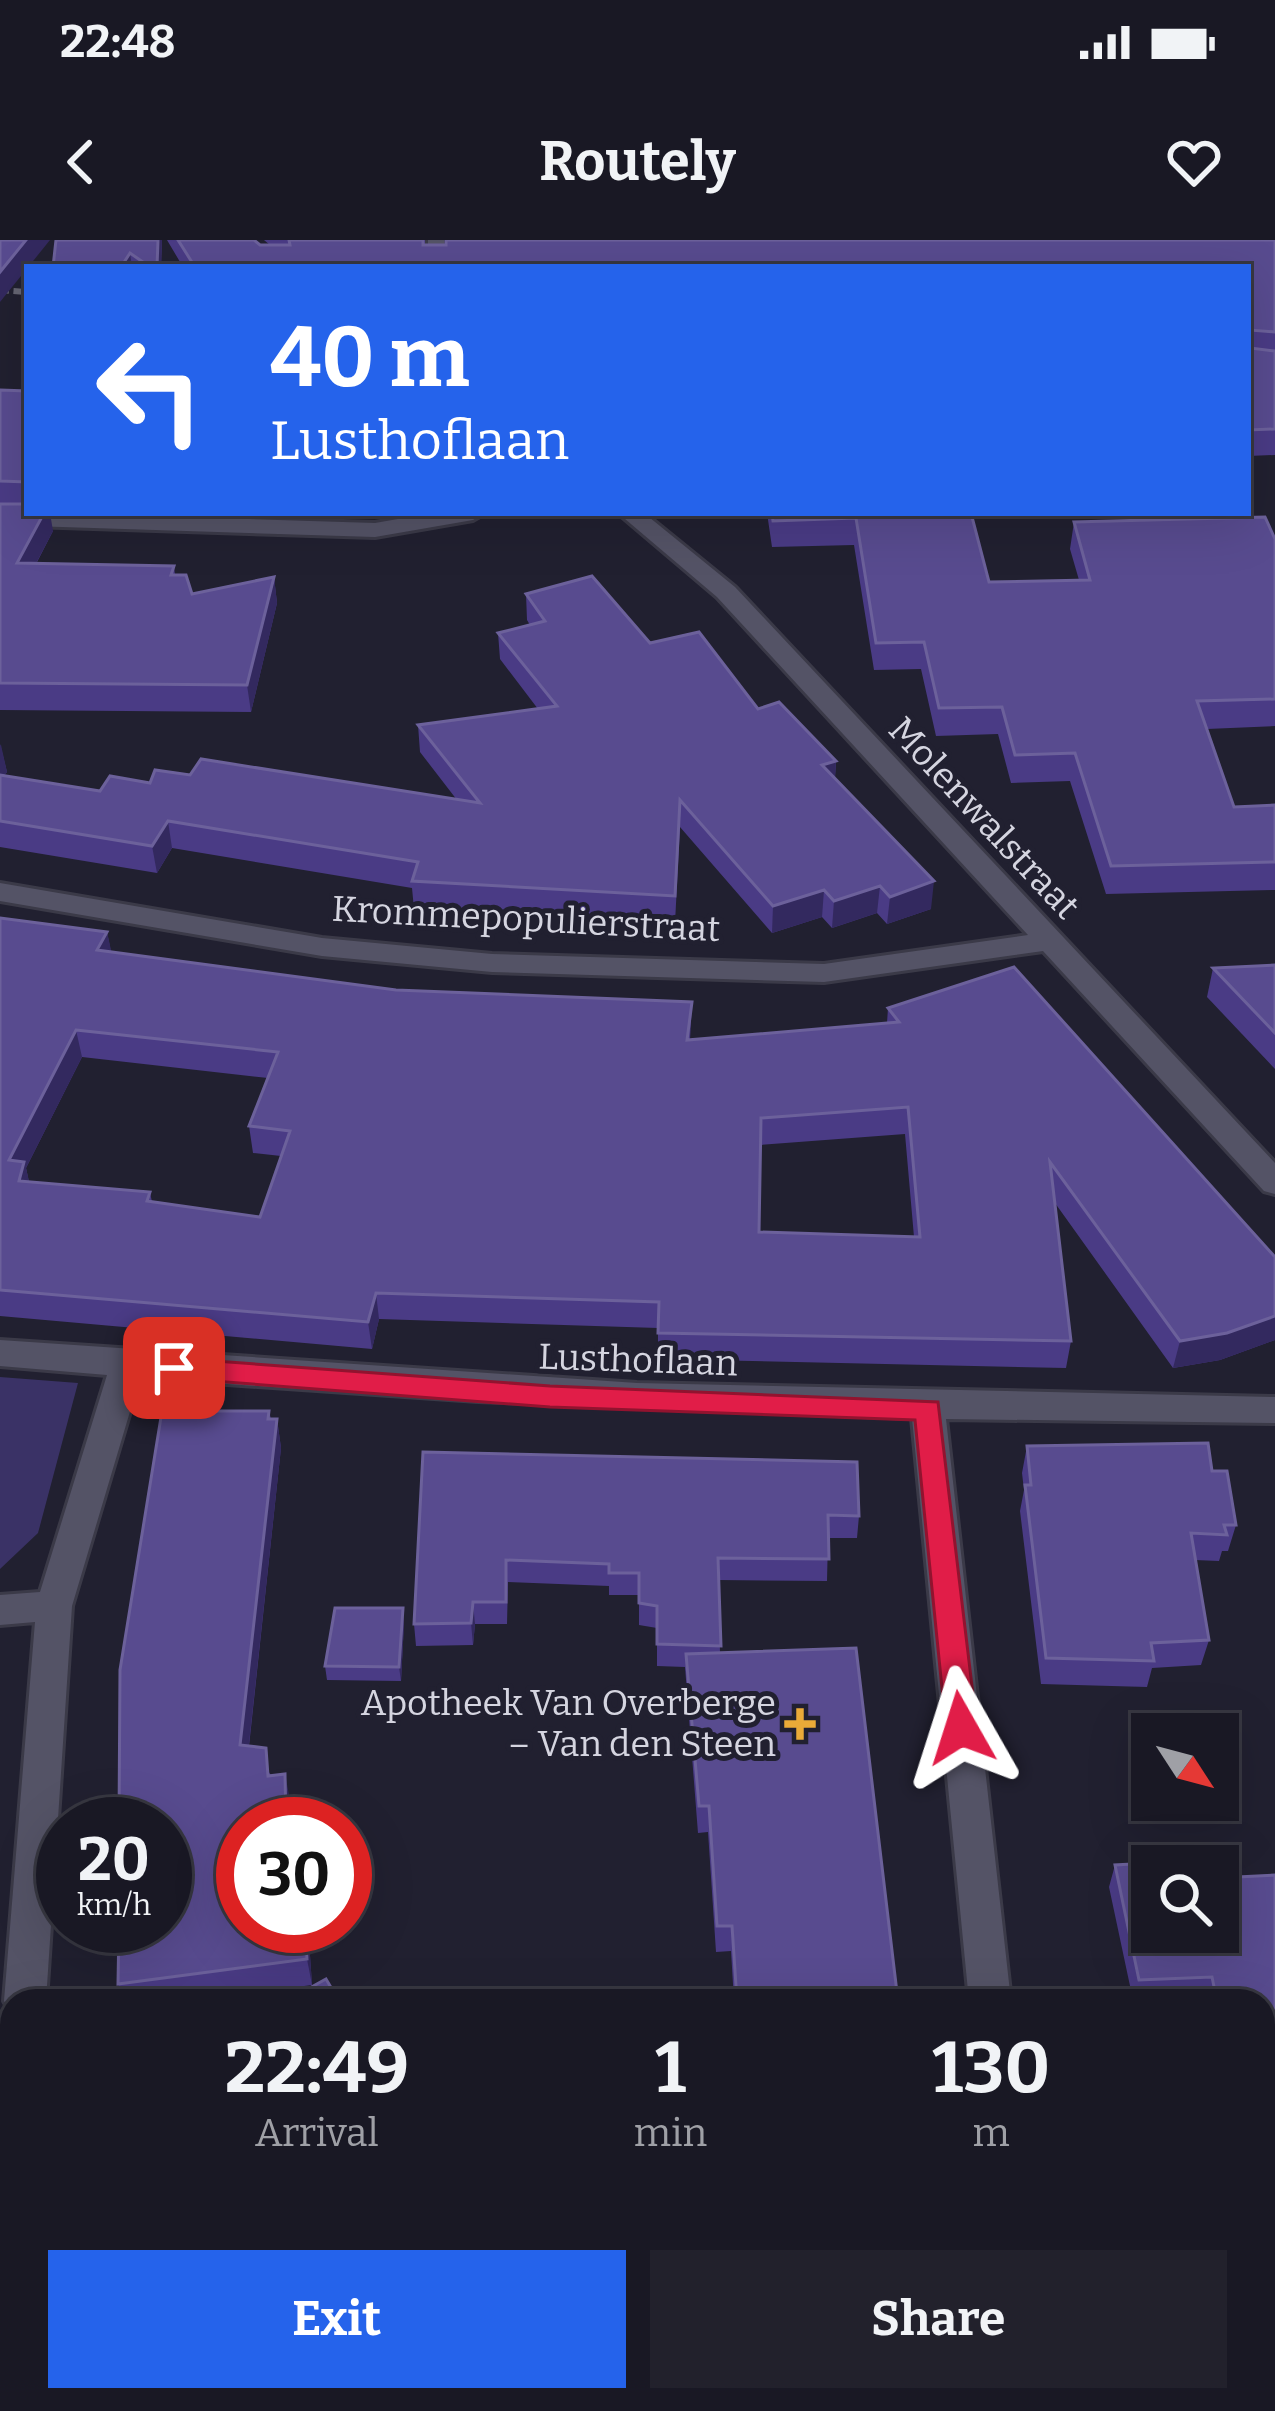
<!DOCTYPE html>
<meta charset="utf-8">
<style>
:root{--surface:#191824;--page:#22212c;--text:#f1f3f6;--muted:#9fa0a6;--line:#373741;--accent:#2563eb}
body{margin:0;font-family:Bitter,serif;background:var(--page);color:var(--text);height:100vh;display:flex;flex-direction:column;font-size:45px;white-space:nowrap}
*{box-sizing:border-box;margin:0}
p{font-size:39px;color:var(--muted)}
.icon{flex:none;width:66px;height:66px;fill:none;stroke:currentColor;stroke-width:2;stroke-linecap:round;stroke-linejoin:round}
.map{position:relative;flex:1;overflow:hidden}
.sheet{position:absolute;left:0px;top:1749px;width:1275px;height:423px;display:flex;flex-direction:column;background:var(--surface);border-radius:36px 36px 0 0;box-shadow:0 12px 48px #0002,0 0 0 3px var(--line)}
.sheet>*{flex:none}
.hud{position:absolute;left:24px;top:24px;width:1227px;height:252px;border-radius:0px;box-shadow:0 12px 48px #0002,0 0 0 3px var(--line);background:#2563eb;color:#fff;overflow:hidden}
.needle{width:78px;rotate:126deg}
.tools{position:absolute;left:1131px;top:1473px;display:grid;gap:24px}
.tools a{display:grid;place-items:center;width:108px;height:108px;border-radius:0px;background:var(--surface);box-shadow:0 12px 48px #0002,0 0 0 3px var(--line);font-size:60px}
.speed{position:absolute;left:36px;top:1557px;display:flex;gap:24px;font-size:60px;font-weight:700;text-align:center}
.speed>*{display:grid;place-content:center;width:156px;height:156px;border-radius:50%;background:var(--surface);box-shadow:0 12px 48px #0002,0 0 0 3px var(--line);line-height:1}
.speed small{font-size:30px;font-weight:400}
.speed .limit{border:18px solid #d22;background:#fff;color:#111}
.pin{position:absolute;display:grid;place-items:center;width:102px;height:102px;color:#fff;margin:-51px;border-radius:24px;box-shadow:0 6px 18px #0006}
.me{position:absolute;width:132px;margin:-66px;rotate:354deg;stroke-linejoin:round;filter:drop-shadow(0 0 9px #0008)}
.turn{display:flex;align-items:center;gap:42px;height:252px;padding:0 48px;font-size:54px}
.turn .icon{width:156px;height:156px;stroke-width:2.5}
.turn b{display:block;font-size:84px;line-height:102px}
.eta{display:flex;justify-content:space-evenly;align-items:center;height:204px;text-align:center}
.eta b{font-size:72px;font-weight:700;line-height:84px}
.button{display:flex;gap:24px;margin-top:auto;padding:24px 48px}
.button a{flex:1;height:138px;border-radius:0px;background:var(--accent);color:#fff;font-size:48px;font-weight:700;line-height:138px;text-align:center}
.button a+a{background:var(--page);color:var(--text)}
.status{display:flex;justify-content:space-between;align-items:center;height:84px;padding:0 60px;background:var(--surface);direction:ltr}
.status svg{height:33px;fill:currentColor}
header{display:flex;justify-content:space-between;align-items:center;height:156px;padding:0 48px;background:var(--surface);font-size:54px;font-weight:700}
.map>svg:first-child{display:block}
</style>
<div class="status"><b>22:48</b><svg viewBox="0 0 49 12"><path d="M0 12V9h3v3zM5 12V6h3v6zM10 12V3h3v9zM15 12V0h3v12zM26 1h20v11H26zM47 4h2v5h-2z"/></svg></div>
<header><svg class="icon" aria-label="back" viewBox="0 0 24 24"><path d="M15 5l-7 7 7 7"/></svg>Routely<svg class="icon" aria-label="heart" viewBox="0 0 24 24"><path d="M12 20l-8-8c-3-5 5-10 8-4 3-6 11-1 8 4z"/></svg></header>
<div class="map">
<svg width="1275" height="2171" viewBox="0 0 1275 2171">
<rect width="100%" height="100%" fill="#212030"/>
<!-- green -->
<path fill="#3a3266" d="M0 1137 78 1143 38 1293 0 1329Z"/>
<g fill="none" stroke-linecap="round" stroke-linejoin="round">
<defs>
<rect id="service" x="428" y="0" width="16" height="27"/>
<g id="minor">
<path d="M0 271 375 283 432 273H485L473 280 375 297 0 285Z"/>
<path d="M618 273H644L735 347 1275 923V954L1264 951 1043 711 824 742 492 732 322 716 0 661V643L322 698 492 714 824 724 1028 695 717 357Z"/>
<path d="M0 1100 637 1143 1275 1157V1183L946 1179 1011 1761H969L912 1178 478 1161 140 1138 72 1366 46 1761H12V1775L4 1761 35 1382 0 1385V1355L40 1352 107 1135 0 1126Z"/>
<path d="M12 2151V2160H54V2171H8Z"/>
<path d="M1047 2160H1093L1095 2171H1049Z"/>
</g>
</defs>
<!-- service casing -->
<use href="#service" stroke="#3b3a48" stroke-width="6"/>
<!-- minor casing -->
<use href="#minor" stroke="#3b3a48" stroke-width="6"/>
<!-- path -->
<path stroke="#646472" stroke-width="6" stroke-dasharray="9 4.5" stroke-linecap="butt" d="M0 50 27 52"/>
<!-- service -->
<use href="#service" fill="#545366" fill-rule="evenodd"/>
<!-- minor -->
<use href="#minor" fill="#545366" fill-rule="evenodd"/>
</g>
<!-- wall -->
<g fill="#4a3b85" fill-rule="evenodd">
<path d="M162 0 161 27H53Z"/>
<path d="M167 0H254L260 5H270L264 0H425V5L1275 0V215L1248 216V27H183Z"/>
<path d="M0 150 27 151V273L53 291 36 324 174 326 175 335 192 354 274 337 277 363 251 472 0 470Z"/>
<path d="M767 273H971L989 342 1079 340 1070 309 1074 282 1275 299V486L1207 489 1234 567 1275 565V650L1106 654 1070 541 1011 543 998 494 936 496 921 429 874 430 854 305 772 307Z"/>
<path d="M526 354 650 403 758 469 836 521 835 539 931 669 887 684 877 673 832 688 822 677 772 693 680 587 675 683 414 669 412 648 172 608 157 633 0 607V504L7 532 4 535 100 551 190 535 457 560 420 512 418 485 538 469 500 419 498 393 530 385 527 380Z"/>
<path d="M0 678 107 692 111 712 396 750 692 762 690 800 887 783 888 768 1275 1017V1100L1220 1120 1173 1128 1055 963 1071 1101 1066 1128 658 1119V1088L379 1079 372 1109 0 1076ZM82 817 268 838 249 886 253 913 281 916 260 977 152 962 150 952 29 942 26 928ZM905 894 914 997 759 992 760 905Z"/>
<path d="M1275 725V829L1207 757 1213 728Z"/>
<path d="M269 1171 271 1179H277L281 1208 249 1506 290 1560 291 1584H243V1686H308L312 1745 187 1761H124L118 1744Z"/>
<path d="M1027 1206 1212 1231 1236 1285 1228 1311H1222L1219 1321 1195 1320 1209 1400 1201 1425 1152 1428 1147 1447 1041 1444 1020 1271 1024 1250 1022 1233Z"/>
<path d="M423 1212 859 1276 857 1298H828L827 1341 718 1340 720 1413 898 1761H734L731 1711 716 1712 708 1592 698 1593 685 1427 657 1426V1388L639 1385V1355H609V1346L508 1342 507 1384H475L473 1405 416 1406 414 1384Z"/>
<path d="M404 1383 401 1441 327 1440 325 1426Z"/>
<path d="M1115 1625 1152 1692 1275 1635V1803L1263 1804V1761H1205V1758L1133 1760 1109 1647Z"/>
<rect x="1263" y="1925" width="12" height="157"/>
<path d="M1247 2160H1263L1275 2171H1244L1243 2167Z"/>
</g>
<!-- shaded-wall -->
<g fill="#33295f">
<path d="M26 0H50L0 62V32Z"/>
<path d="M158 0H162L161 27H157Z"/>
<path d="M130 13 132 27H121Z"/>
<path d="M44 273H50L53 291 22 350 17 323Z"/>
<path d="M274 337 277 363 251 472 247 445Z"/>
<path d="M1 505 7 532 0 542V506Z"/>
<path d="M836 521 834 548 822 525Z"/>
<path d="M168 581 172 608 157 633 152 606Z"/>
<path d="M934 641 931 669 887 684 890 657Z"/>
<path d="M880 646 877 673 832 688 834 661Z"/>
<path d="M824 650 822 677 772 693 773 666Z"/>
<path d="M107 692 113 719 97 710Z"/>
<path d="M76 790 82 817 26 928 31 950 26 968 9 920Z"/>
<path d="M376 1053 379 1079 372 1109 368 1082Z"/>
<path d="M1275 1076V1100L1220 1120 1173 1128 1180 1101Z"/>
<path d="M277 1179 281 1208 246 1531 240 1505Z"/>
<path d="M473 1362 475 1384 473 1405 471 1383Z"/>
<path d="M403 1368 404 1383 401 1441 399 1427Z"/>
<path d="M285 1534 290 1560 291 1584H286Z"/>
<path d="M305 1686H308L312 1745 307 1719Z"/>
</g>
<!-- building -->
<g fill="#584b8f" stroke="#6c619b" stroke-width="3" fill-rule="evenodd">
<path d="M0 0H26L0 32Z"/>
<path d="M56 0H158L157 27H150L130 13 121 27H53Z"/>
<path d="M178 0H254L260 5H290L289 0H423V5H446V0H1275V92L1250 90V108L1275 111V189L1248 190V27H195Z"/>
<path d="M0 150 27 151V242L0 241Z"/>
<path d="M0 264H27V273H44L17 323 174 326 171 335H186L192 354 274 337 247 445 0 443Z"/>
<path d="M772 273H971L989 342 1090 340 1074 282 1265 277 1275 299V459L1197 461 1234 567 1275 565V622L1111 626 1075 513 1015 515 1002 467 939 468 924 402 876 403 856 278 773 281Z"/>
<path d="M592 336 650 403 699 392 758 469 779 462 836 521 822 525 934 641 890 657 880 646 834 661 824 650 773 666 680 560 675 656 412 641 418 622 168 581 152 606 0 581V535L100 551 110 536 150 543 155 530 190 535 201 519 480 563 418 485 557 466 498 393 545 381 526 354Z"/>
<path d="M0 678 107 692 97 710 396 750 692 762 687 800 899 782 888 768 1014 727 1275 1017V1076L1227 1093 1180 1101 1050 922 1071 1101 658 1093 659 1062 376 1053 368 1082 0 1050ZM76 790 278 812 249 886 290 891 260 977 147 961 150 952 19 941 24 922 9 920ZM908 867 920 997 759 992 761 878Z"/>
<path d="M1275 725V793L1213 728Z"/>
<path d="M162 1171H269L268 1179H277L240 1505 266 1508 268 1536 285 1534 286 1584H243V1686H305L307 1719 118 1744 119 1686H165V1584H119L120 1430Z"/>
<path d="M1208 1203 1212 1231H1227L1236 1285H1224L1227 1295 1191 1293 1209 1400 1151 1403 1154 1421 1046 1418 1025 1245H1031L1027 1206Z"/>
<path d="M423 1212 857 1222 859 1276 828 1275 829 1319 718 1318 721 1406 657 1404V1366L639 1363V1333H609V1324L506 1320V1362H473L471 1383 414 1384Z"/>
<path d="M335 1368H403L399 1427 325 1426Z"/>
<path d="M856 1408 898 1761H737L732 1686H717L709 1566H699L686 1414Z"/>
<path d="M1189 1621 1190 1626H1152V1692H1218V1638L1275 1635V1783L1263 1784V1761H1217L1212 1737 1139 1740 1115 1625Z"/>
<path d="M326 1739 339 1761H286Z"/>
<path d="M1263 1925H1275V2060L1263 2061Z"/>
<path d="M1263 2146H1275V2171H1259L1257 2160H1263Z"/>
<path d="M252 2160H400L403 2161 400 2171H249Z"/>
<path d="M800 2160H966L967 2171H788L801 2170Z"/>
</g>
<!-- route -->
<path fill="#e11d48" stroke="#92132f" stroke-width="3" d="M174 1118 550 1146 938 1162 977 1488 961 1501 946 1488 915 1180 550 1167 174 1138 160 1128Z"/>
<!-- markers -->
<path fill="#eaaa38" stroke="#212030" stroke-width="4.5" d="M794 1466h12v12h12v12h-12v12h-12v-12h-12v-12h12z"/>
<g text-anchor="middle" dominant-baseline="central" stroke-width="10" stroke-linejoin="round" paint-order="stroke">
<!-- street labels -->
<g font-size="36" fill="#d5d5e0" stroke="#212030">
<text transform="translate(984 578) rotate(47)">Molenwalstraat</text>
<text transform="translate(526 679) rotate(3)">Krommepopulierstraat</text>
<text transform="translate(638 1120) rotate(2)">Lusthoflaan</text>
</g>
<!-- poi labels -->
<g font-size="36" fill="#d5d5e0" stroke="#212030" text-anchor="end">
<text x="776" y="1463">Apotheek Van Overberge<tspan x="776" dy="41">– Van den Steen</tspan></text>
</g>
</g>
</svg>
<div class="tools">
<a><svg class="needle" viewBox="-14 -14 28 28"><path d="M0-13l5 13h-10z" fill="#e53935"/><path d="M0 13l5-13h-10z" fill="#9fa0a6"/></svg></a>
<a><svg class="icon" aria-label="search" viewBox="0 0 24 24"><circle cx="10" cy="10" r="6"/><path d="M15 15l6 6"/></svg></a>
</div>
<div class="speed"><div>20<small>km/h</small></div><div class="limit">30</div></div>
<div class="pin" style="left:174px;top:1128px;background:#d93025"><svg class="icon" aria-label="arrive" viewBox="0 0 24 24"><path d="M6 21V4h12l-3 4 3 4H6"/></svg></div>
<svg class="me" style="left:961px;top:1488px" viewBox="-20 -20 40 40"><path d="M0-17L14 15 0 8-14 15z" fill="#e11d48" stroke="#fff" stroke-width="4"/></svg>
<div class="hud">
<div class="turn"><svg class="icon" aria-label="left" viewBox="0 0 24 24"><path d="M17 20v-9H6M10 6l-5 5 5 5"/></svg><div><b>40 m</b>Lusthoflaan</div></div>
</div>
<section class="sheet">
<div class="eta">
<div><b>22:49</b><p>Arrival</p></div>
<div><b>1</b><p>min</p></div>
<div><b>130</b><p>m</p></div>
</div>
<div class="button"><a>Exit</a><a>Share</a></div>
</section>
</div>
